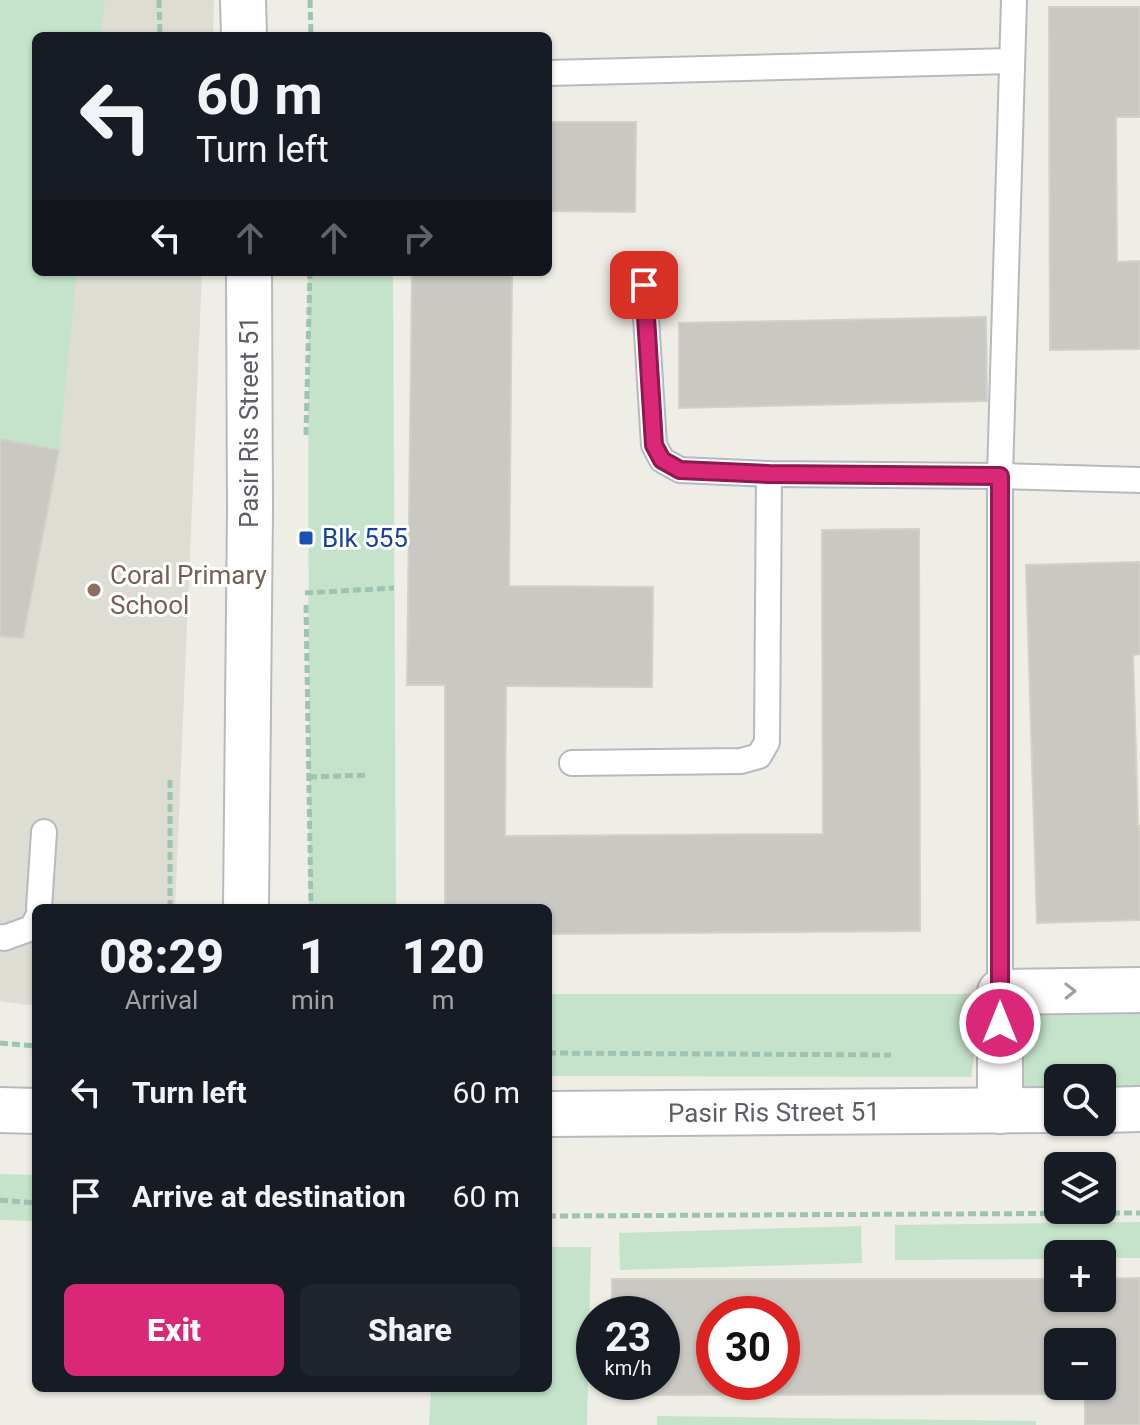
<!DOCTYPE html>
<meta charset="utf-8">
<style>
:root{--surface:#171b24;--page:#20242c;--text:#f1f3f6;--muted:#9ea1a6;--accent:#db2777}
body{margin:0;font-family:Roboto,sans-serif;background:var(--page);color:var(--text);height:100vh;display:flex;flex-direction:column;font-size:30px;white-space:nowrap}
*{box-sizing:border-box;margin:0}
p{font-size:26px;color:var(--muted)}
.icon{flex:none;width:44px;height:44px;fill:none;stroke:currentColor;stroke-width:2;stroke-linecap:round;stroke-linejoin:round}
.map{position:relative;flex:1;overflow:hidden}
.drawer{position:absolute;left:32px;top:904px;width:520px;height:488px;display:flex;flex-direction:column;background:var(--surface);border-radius:12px;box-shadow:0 2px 6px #0004}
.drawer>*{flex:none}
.banner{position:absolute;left:32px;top:32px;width:520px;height:244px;border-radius:12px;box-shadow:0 2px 6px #0004;background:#171b24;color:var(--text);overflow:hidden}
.fabs{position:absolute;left:1044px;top:1064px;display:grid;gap:16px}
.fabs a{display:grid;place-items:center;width:72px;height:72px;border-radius:12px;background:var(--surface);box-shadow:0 2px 6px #0004;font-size:40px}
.speed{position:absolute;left:576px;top:1296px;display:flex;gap:16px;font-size:40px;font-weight:700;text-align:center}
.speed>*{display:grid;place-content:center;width:104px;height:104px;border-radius:50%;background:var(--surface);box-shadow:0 2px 6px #0004;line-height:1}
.speed small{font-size:20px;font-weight:400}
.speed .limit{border:12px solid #d22;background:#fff;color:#111}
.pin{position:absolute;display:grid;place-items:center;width:68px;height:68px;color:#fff;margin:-34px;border-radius:16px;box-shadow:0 4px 12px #0006}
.me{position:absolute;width:88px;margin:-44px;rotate:0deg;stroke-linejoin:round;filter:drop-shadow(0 0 6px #0008)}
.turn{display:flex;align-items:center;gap:28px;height:168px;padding:0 32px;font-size:36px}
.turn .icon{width:104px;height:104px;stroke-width:2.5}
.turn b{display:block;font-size:56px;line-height:68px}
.lanes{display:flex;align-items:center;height:76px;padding:0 32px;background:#0003;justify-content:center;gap:40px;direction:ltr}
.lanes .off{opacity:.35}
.eta{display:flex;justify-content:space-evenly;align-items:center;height:136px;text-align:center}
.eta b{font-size:48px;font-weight:800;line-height:56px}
.cta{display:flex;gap:16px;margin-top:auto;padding:16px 32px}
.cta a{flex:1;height:92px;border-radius:12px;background:var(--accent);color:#fff;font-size:32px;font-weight:800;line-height:92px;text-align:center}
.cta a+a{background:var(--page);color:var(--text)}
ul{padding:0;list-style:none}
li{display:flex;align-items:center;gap:24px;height:104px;padding:0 32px}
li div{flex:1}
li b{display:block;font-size:30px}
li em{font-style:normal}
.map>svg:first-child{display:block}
</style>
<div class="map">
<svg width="1140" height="1425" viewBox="0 0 1140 1425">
<rect width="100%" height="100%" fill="#eeeee6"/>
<!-- education -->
<path fill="#deddd4" d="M0 0H214L213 36H36V272H202L175 908H36V1006L0 1001Z"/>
<!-- green -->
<g fill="#c5e3cb">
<path d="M0 0H105L101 36H36V272H77L59 450 0 439Z"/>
<path d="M308 272H393L396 908H309Z"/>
<path d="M1140 990V1109L1102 1110V1078H1058V1110L1000 1111V992Z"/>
<path d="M548 994H983L971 1077 548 1076Z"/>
<path d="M0 1174 36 1175V1221L0 1220Z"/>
<path d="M1140 1222V1258H1102V1254H1058V1259L895 1260V1225Z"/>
<path d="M861 1226 862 1263 620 1270 619 1233Z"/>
<path d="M548 1247H591L587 1425H429L431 1388H548Z"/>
<path d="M657 1416 1036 1421V1425H657Z"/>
</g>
<!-- building -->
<g fill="#cac8c2" stroke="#d2d1c5" stroke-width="2" fill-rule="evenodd">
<path d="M1049 7H1140V117H1116L1117 262 1140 261V349L1050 350Z"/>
<path d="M548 122H636L635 212 548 211Z"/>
<path d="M412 272H512L509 586 653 587 652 687 506 686 505 836 823 834 822 530 919 529 920 931 548 934V908H445V685H407Z"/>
<path d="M986 317 987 401 679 408V323Z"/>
<path d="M0 439 59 450 23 638 0 636Z"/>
<path d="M1140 562V654L1133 655 1138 826H1140V920L1037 923 1026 565Z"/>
<path d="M1140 1278V1425H1085V1394L611 1395V1382H662V1314H612V1279H1058V1298H1102V1279ZM714 1314H782V1382H714ZM1058 1342H1102V1386H1058Z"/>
</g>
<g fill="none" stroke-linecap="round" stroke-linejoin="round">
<defs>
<g id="service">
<path d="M548 73 1011 61"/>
<path d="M644 285 654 445 662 460 680 470 769 474 1000 476 1140 480"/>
<path d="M572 763 741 761 759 756 767 742 769 474"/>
<path d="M39 908 44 832"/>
<path d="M0 937 4 938 32 928 36 920"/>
<path d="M1000 992V476L1014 0"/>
</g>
<g id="minor">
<path d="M243 0 244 36"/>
<path d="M246 908 250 510 249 272"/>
<path d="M0 1110 36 1111"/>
<path d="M1102 1110 1140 1109"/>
<path d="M1000 1111V992L1140 990"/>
<path id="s1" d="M548 1114 1058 1110"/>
</g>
</defs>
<!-- service casing -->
<use href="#service" stroke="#b8b9be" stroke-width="28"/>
<!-- minor casing -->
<use href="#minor" stroke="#b8b9be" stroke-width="48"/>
<!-- path -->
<g stroke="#9ec3b0" stroke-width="5" stroke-dasharray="8 4" stroke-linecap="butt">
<path d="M159 0 160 36"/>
<path d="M310 0 311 36"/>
<path d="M306 435 310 272"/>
<path d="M305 593 394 588"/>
<path d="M306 605 311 908"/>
<path d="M309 777 369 775"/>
<path d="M170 908V780"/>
<path d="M0 1043 36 1046"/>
<path d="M548 1053 891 1055"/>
<path d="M0 1200 36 1203"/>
<path d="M548 1216 1140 1213"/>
</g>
<!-- service -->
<use href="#service" stroke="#fff" stroke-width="24"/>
<!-- minor -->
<use href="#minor" stroke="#fff" stroke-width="44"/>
</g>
<!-- one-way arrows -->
<defs><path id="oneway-chevron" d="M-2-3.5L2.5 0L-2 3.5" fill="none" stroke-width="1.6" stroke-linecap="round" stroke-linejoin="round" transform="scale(2)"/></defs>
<use stroke="#9e9fa3" href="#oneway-chevron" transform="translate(1070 991) rotate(-1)"/>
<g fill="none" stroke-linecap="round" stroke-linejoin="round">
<defs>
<path id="route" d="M644 285 654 445 662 460 680 470 769 474 1000 476V1023"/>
</defs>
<!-- route casing -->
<use href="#route" stroke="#8e194d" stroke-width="20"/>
<!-- route -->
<use href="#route" stroke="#db2777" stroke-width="14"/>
</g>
<!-- markers -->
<rect fill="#1a4fb4" stroke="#fff" stroke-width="3" x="298" y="530" width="16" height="16" rx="4"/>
<circle fill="#8d6e63" stroke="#fff" stroke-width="3" cx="94" cy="590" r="8"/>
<g text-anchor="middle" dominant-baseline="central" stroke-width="6" stroke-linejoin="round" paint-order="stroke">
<!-- street labels -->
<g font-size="26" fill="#5d5f65" stroke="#fff">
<text transform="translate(249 422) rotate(-90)">Pasir Ris Street 51</text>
<text stroke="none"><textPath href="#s1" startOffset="226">Pasir Ris Street 51</textPath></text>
</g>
<!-- transit labels -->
<g font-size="26" fill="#164399" stroke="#fff" text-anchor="start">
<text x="322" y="538">Blk 555</text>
</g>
<!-- education labels -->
<g font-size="26" fill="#785e54" stroke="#fff" text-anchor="start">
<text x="110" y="575">Coral Primary<tspan x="110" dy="30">School</tspan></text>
</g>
</g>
</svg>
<div class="fabs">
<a><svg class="icon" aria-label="search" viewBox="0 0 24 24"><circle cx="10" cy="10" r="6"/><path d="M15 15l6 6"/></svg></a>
<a><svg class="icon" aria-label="layers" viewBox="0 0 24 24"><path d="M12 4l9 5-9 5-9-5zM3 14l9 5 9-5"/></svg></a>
<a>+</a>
<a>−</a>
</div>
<div class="speed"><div>23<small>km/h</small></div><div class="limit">30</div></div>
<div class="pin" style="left:644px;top:285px;background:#d93025"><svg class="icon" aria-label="arrive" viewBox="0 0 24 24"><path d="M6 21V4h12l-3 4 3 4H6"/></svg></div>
<svg class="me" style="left:1000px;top:1023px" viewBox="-20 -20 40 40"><circle r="17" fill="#db2777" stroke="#fff" stroke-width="3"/><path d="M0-11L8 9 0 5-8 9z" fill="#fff"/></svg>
<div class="banner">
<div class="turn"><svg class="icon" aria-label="left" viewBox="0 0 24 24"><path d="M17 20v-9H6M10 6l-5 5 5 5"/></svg><div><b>60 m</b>Turn left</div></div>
<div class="lanes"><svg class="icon" aria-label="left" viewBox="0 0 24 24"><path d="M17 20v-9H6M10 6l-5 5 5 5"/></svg><svg class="icon off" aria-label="ahead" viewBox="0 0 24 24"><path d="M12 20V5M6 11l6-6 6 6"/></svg><svg class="icon off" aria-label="ahead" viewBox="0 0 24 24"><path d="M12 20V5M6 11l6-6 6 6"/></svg><svg class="icon off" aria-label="right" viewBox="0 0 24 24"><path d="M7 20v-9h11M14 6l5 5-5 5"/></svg></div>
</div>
<section class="drawer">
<div class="eta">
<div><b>08:29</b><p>Arrival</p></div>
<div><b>1</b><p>min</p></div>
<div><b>120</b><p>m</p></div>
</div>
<ul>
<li><svg class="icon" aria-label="left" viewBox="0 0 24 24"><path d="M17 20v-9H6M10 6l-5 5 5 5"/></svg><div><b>Turn left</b></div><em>60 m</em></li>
<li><svg class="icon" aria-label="arrive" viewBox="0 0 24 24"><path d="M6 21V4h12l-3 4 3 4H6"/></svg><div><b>Arrive at destination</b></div><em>60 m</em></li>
</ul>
<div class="cta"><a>Exit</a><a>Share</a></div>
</section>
</div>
